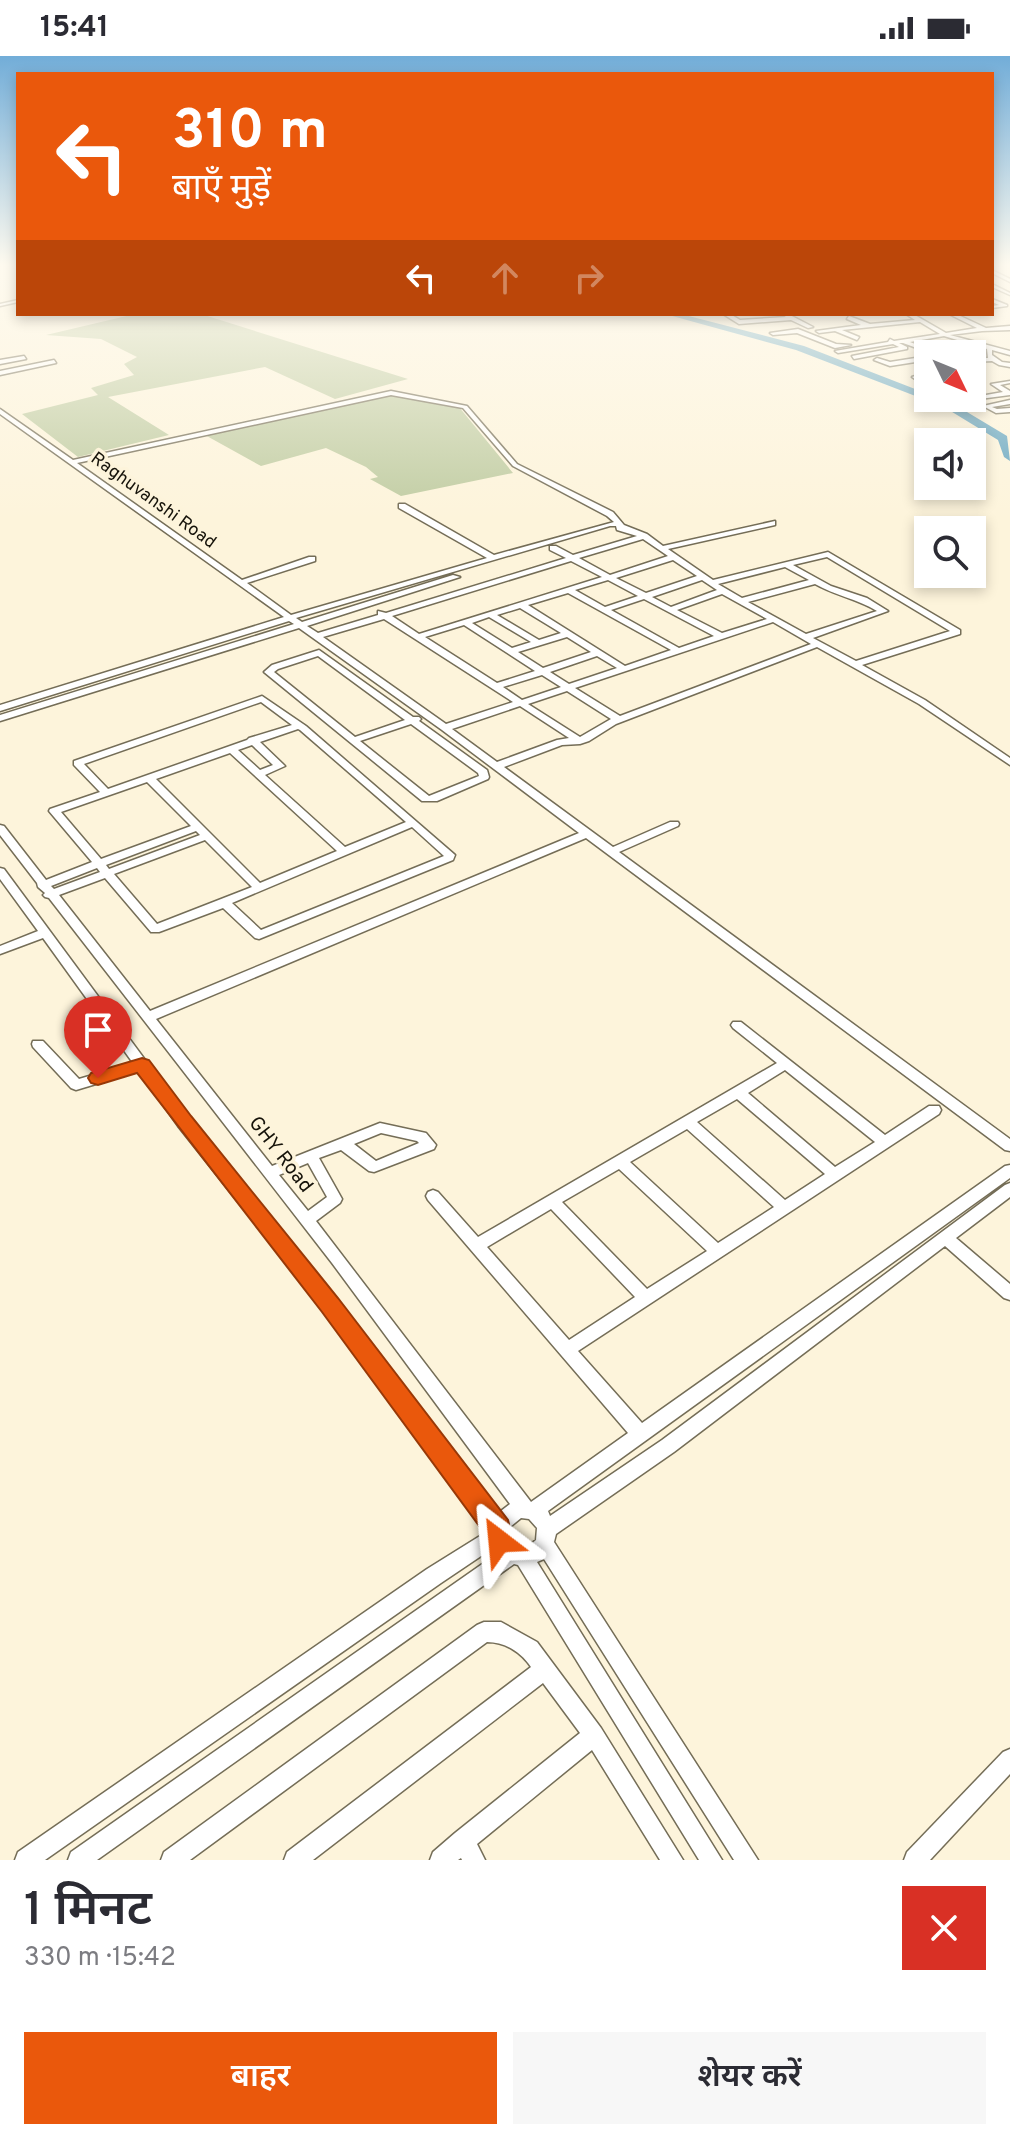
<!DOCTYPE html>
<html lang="hi">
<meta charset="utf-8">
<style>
:root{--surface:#fff;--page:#f7f7f7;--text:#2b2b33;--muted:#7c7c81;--accent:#ea580c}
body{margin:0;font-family:Overpass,"Noto Sans Devanagari",sans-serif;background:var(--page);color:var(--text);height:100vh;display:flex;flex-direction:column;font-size:30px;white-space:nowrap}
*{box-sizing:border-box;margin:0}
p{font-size:26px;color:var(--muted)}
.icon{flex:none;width:44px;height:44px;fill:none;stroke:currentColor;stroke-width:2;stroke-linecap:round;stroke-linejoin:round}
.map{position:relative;height:1804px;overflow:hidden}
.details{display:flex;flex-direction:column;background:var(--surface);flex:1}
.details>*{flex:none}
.hud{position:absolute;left:16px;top:16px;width:978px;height:244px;border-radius:0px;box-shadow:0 4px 12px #0003;background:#ea580c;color:#fff;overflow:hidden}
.needle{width:52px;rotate:133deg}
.controls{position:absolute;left:914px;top:284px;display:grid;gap:16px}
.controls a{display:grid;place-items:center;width:72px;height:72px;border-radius:0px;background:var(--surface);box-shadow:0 4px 12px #0003;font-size:40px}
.pin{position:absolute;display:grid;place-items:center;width:68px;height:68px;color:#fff;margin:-82px -34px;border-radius:50% 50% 50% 0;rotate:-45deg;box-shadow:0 0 8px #0007}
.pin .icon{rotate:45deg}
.me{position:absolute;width:88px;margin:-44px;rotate:331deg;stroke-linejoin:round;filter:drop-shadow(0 0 6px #0008)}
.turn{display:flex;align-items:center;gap:28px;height:168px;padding:0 24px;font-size:36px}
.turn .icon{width:104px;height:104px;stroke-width:2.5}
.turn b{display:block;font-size:56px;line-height:68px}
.lanes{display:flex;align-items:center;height:76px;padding:0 24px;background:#0003;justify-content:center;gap:40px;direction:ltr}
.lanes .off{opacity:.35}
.round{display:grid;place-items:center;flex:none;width:84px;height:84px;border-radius:0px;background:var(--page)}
.overview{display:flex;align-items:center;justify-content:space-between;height:136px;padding:0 24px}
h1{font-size:48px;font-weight:600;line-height:60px}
.button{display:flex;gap:16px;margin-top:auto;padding:16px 24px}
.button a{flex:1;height:92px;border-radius:0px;background:var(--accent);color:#fff;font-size:32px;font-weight:600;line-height:92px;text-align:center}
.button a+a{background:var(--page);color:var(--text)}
.status{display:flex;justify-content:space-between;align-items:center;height:56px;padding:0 40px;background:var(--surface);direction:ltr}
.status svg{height:22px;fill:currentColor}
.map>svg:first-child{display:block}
</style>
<div class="status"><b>15:41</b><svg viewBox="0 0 49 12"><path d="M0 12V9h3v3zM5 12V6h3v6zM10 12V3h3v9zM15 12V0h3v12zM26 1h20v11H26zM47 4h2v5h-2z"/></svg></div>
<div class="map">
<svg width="1010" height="1804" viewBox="0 0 1010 1804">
<rect width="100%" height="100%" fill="#fdf4db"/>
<!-- green -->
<g fill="#c0cca2">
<path d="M135 258H201L408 323 335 343 265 311 108 341 169 379 78 401 22 358 98 339 91 332 134 319 124 308 137 301 101 283 46 279Z"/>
<path d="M382 338 459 351 513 417 401 440 370 423 378 421 366 411 326 392 261 410 205 379Z"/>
</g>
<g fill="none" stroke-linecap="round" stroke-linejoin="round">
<!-- river -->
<path fill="#61a3bf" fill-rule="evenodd" d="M665 258H681L804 290 928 338V342L952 347 1007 380 1010 405 1004 401 998 384 944 351 796 294Z"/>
<defs>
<g id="minor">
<path d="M992 214 1010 223V226L992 217Z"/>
<path d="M992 228 1010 237V239L992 231Z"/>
<path d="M992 243 1007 249V250L992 252V250L999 249 992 246Z"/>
<path d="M18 244V246L0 250V248Z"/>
<path d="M723 258H730L740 264 786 261 781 258H788L813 271 808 272 791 264 739 268Z"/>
<path d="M906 258H913L946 277 977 272 949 258H956L986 272 1010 270V274L982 275 950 279 1010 295V299L992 294V299L1002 306 1010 307V311L999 309 992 305 972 306V302H988L987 293 944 280 910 286 941 298H933L903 287H899L907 291V293L854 303 852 300 899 291 893 288 838 297 835 295 888 286 890 283 894 285 940 278 920 266 842 274 859 281 857 284 835 275 819 277 816 275 861 269 847 263 849 260 870 268 915 264Z"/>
<path d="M798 273 836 288 851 289 835 292 797 277 773 279 770 277Z"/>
<path d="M929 285 957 296 958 297 953 298 927 288Z"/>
<path d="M24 300 26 303 0 308V304Z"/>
<path d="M928 300V304L890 310 874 304 877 302 890 306Z"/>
<path d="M54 304 56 307 0 319V315Z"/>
<path d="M928 316V320L915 323 912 321Z"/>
<path d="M1010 325V327L1000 329 1010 335V339L972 344 969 342 1003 336 991 328Z"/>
<path d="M391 335 467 350 517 408 613 456 624 469 647 478 663 490 775 465V469L668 493 713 524 828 496 960 574V578L862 609 925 644 1010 702V709L919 648 817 591 616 668 589 685 580 688 562 689 504 711 613 791 670 766H678L679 768 678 770 619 796 1010 1083V1095L1005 1094 586 782 156 963 272 1110 380 1067 426 1077 436 1089 434 1093 374 1116 369 1115 341 1094 319 1102 342 1143 340 1147 316 1165 531 1446 628 1377 428 1144 426 1140 428 1136 433 1134 438 1136 478 1181 777 1007 733 972 731 969 733 966H741L885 1079 929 1050H939L941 1054 939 1058 578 1295 642 1367 1005 1110 1010 1109V1122L548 1455 550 1460 662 1384 1005 1129 1010 1127V1141L956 1182 1010 1228V1244L1004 1242 945 1190 674 1396 556 1478 554 1486 758 1804H734L544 1503 537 1506 722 1804H699L518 1509 514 1508 97 1804H68L71 1796 498 1497 493 1492 441 1527 45 1804H15L18 1796 427 1513 488 1475 324 1254 178 1070 139 1015 76 1034 71 1032 33 991 32 988 33 985H43L79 1023 133 1007 43 882 0 898V890L38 875 0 823V812L4 813 188 1062 336 1244 497 1458 510 1448 332 1207 49 842 45 841 43 839 45 837 38 831 37 827 0 779V769L4 770 46 824 92 806 49 755 50 753 100 736 74 709V705L262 640 306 670 455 799 453 804 259 883 255 882 223 852 159 876H151L105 822 59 839 150 955 579 777 442 674 299 572 0 665V659L294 568 289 565 0 655V649L284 561 0 358V353L73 404ZM391 339 463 352 513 410 607 460 614 466 494 499 405 448H399V452L487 502 291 559 247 527 315 505V501H309L242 524 77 407ZM610 470H616L617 474 637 480 573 499 556 490H550V494L566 502 386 557 378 555V559L318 577 307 570 460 521 453 519 302 566 296 562ZM643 483 668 500 610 519 579 502ZM827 501 950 575 856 605 813 582 888 555 867 542 831 530 793 509ZM673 504 697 520 646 537 616 522ZM571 505 602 521 419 578 392 560ZM785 511 809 524 742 542 718 528ZM608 524 638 540 605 551 575 534ZM702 524 717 534 671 551 652 541ZM815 528C834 539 857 543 877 555L806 578 748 546ZM568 537 671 594 625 610 528 549ZM722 538 767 563 722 577 677 554ZM644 543 714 580 679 592 611 554ZM520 552 561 577 539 584 497 559ZM489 561 531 586 512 592 472 567ZM384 563 513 646 446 668 323 581ZM773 566 811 588 620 660 575 632ZM464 569 535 615 497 627 425 581ZM567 581 591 596 543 612 518 596ZM597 600 617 612 569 628 550 616ZM542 619 561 631 522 644 503 631ZM567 635 611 663 580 681 528 648ZM261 646 292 669 249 682 247 684 108 733 84 708ZM520 650 569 682 557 684 497 706 452 673ZM298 673 300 674 406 766 345 791 265 719 285 710 260 686ZM252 689 273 709 260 714 238 694ZM230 697 337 795 260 827 156 723ZM147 726 191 770 101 803 61 756ZM412 771 444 800 261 874 232 847ZM196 775 200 779 109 813 106 809ZM205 784 252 831 157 868 114 818ZM97 812 100 816 54 833 51 830ZM785 1014 875 1086 835 1111 748 1037ZM737 1043 825 1118 785 1144 697 1066ZM687 1073 774 1151 718 1187 630 1106ZM381 1077 417 1085 419 1087 376 1105 354 1088ZM308 1107 327 1141 308 1155 279 1119ZM619 1113 707 1195 647 1233 562 1146ZM551 1153 635 1241 569 1284 487 1191ZM521 1462 529 1463 537 1472 536 1484 526 1492 517 1490 508 1482 510 1471Z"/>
<path d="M1010 344V348L992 351 997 353 1010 352V356L996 357 983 350Z"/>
<path d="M319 594 413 661H419L421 663 419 665 487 714 489 721 488 723 437 745H422L264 616 272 609ZM318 600 405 664 355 681 274 616 278 613ZM411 668 478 717 479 720 429 740 360 685Z"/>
<path d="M484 1566H501L537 1586 601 1672 683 1804H660L592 1694 477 1788 485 1804H462L461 1802 458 1804H430L433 1796 455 1777 580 1677 543 1627 313 1804H284L287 1796 531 1611C521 1596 505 1586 487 1586L190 1804H161L164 1796 477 1569Z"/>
<path d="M1010 1693V1718L930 1804H904L907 1796 1003 1696Z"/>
</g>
</defs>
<!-- minor casing -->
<use href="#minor" stroke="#746d57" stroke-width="3"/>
<!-- minor -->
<use href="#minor" fill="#fff" fill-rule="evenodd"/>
</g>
<!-- sky -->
<linearGradient id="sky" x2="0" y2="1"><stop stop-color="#72add8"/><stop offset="0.45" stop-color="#fefaef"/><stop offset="1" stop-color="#fefaef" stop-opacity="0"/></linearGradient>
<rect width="1010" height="464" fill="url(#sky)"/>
<!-- route -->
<path fill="#ea580c" stroke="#983908" stroke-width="2" d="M142 1002 149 1004 191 1060 338 1242 508 1464 513 1485 509 1495 499 1499 490 1495 485 1478 322 1256 137 1017 98 1029 91 1027 88 1022 91 1017Z"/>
<g text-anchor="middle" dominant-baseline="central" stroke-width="7" stroke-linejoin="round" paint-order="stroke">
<!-- far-street labels -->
<g font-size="18" fill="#16130a" stroke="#fdf4db">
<text transform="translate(153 445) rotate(36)">Raghuvanshi Road</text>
</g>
<!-- street labels -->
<g font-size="20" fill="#16130a" stroke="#fdf4db">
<text transform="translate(280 1099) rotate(52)">GHY Road</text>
</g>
</g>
</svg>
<div class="controls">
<a><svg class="needle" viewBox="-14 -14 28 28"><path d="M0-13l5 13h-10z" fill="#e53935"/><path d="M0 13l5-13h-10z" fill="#7c7c81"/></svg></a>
<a><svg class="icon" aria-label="sound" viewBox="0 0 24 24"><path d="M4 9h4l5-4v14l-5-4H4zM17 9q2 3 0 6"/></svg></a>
<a><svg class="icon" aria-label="search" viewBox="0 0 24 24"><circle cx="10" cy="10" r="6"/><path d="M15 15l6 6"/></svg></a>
</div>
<div class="pin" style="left:98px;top:1022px;background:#d93025"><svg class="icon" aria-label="arrive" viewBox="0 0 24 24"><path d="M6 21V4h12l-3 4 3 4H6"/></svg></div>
<svg class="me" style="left:499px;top:1485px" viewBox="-20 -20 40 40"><path d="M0-17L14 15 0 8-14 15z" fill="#ea580c" stroke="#fff" stroke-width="4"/></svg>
<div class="hud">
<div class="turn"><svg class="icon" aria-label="left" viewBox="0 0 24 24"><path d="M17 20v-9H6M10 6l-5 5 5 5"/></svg><div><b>310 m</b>बाएँ मुड़ें</div></div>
<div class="lanes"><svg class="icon" aria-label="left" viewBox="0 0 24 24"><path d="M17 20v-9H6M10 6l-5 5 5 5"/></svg><svg class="icon off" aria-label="ahead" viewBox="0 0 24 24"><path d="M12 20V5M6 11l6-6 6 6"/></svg><svg class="icon off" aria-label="right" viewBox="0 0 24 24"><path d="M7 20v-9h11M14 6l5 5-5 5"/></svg></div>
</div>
</div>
<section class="details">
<div class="overview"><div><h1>1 मिनट</h1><p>330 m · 15:42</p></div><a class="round" style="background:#d93025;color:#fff"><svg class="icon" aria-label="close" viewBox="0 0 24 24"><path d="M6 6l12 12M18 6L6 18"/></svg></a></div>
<div class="button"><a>बाहर</a><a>शेयर करें</a></div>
</section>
